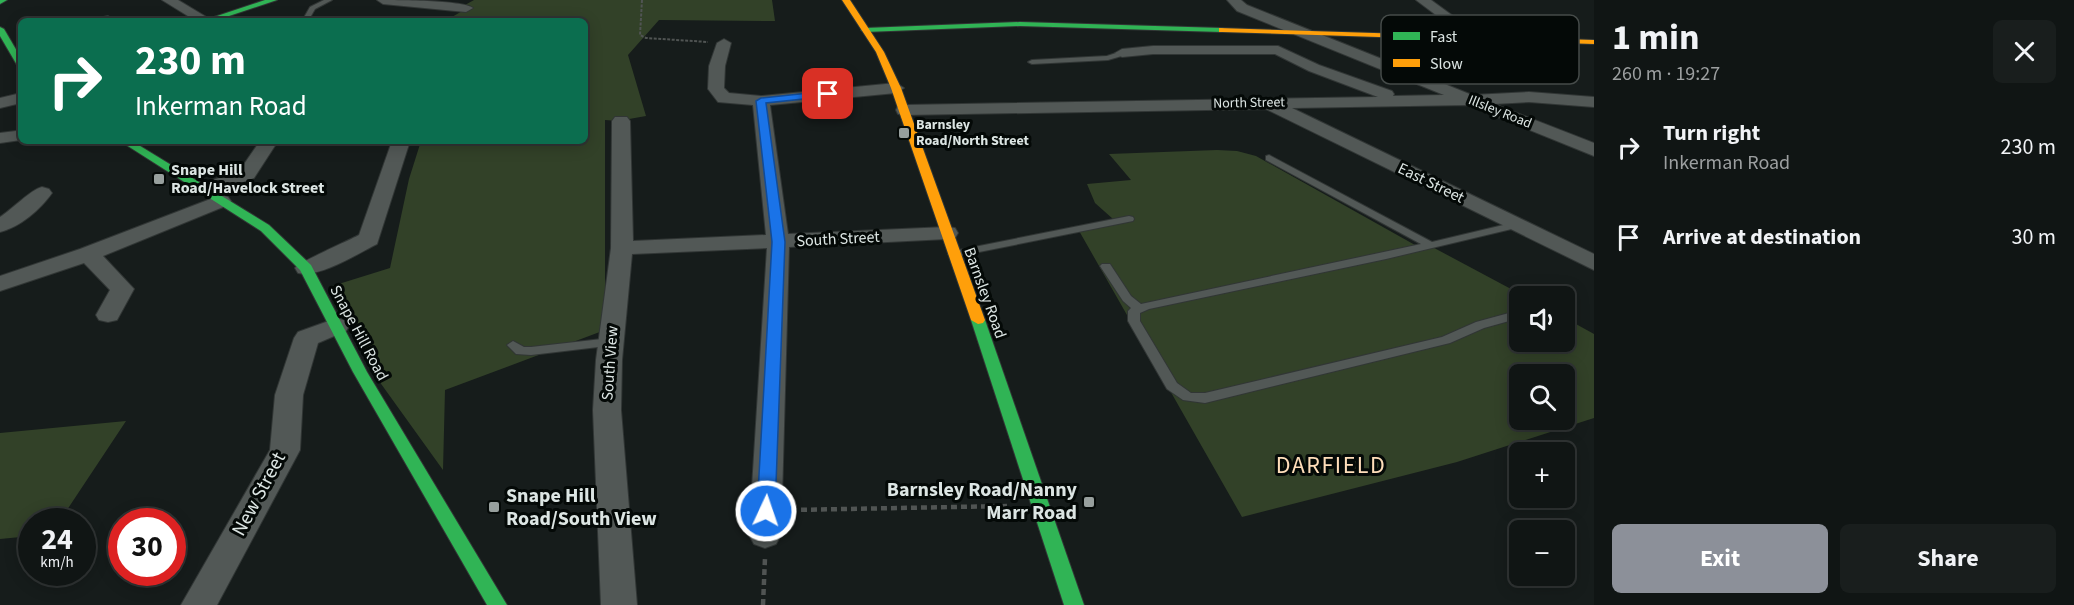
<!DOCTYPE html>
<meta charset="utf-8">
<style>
:root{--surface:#101514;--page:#191e1d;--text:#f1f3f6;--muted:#9c9fa0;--line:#303434;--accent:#8c9099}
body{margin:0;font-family:"Source Sans 3",sans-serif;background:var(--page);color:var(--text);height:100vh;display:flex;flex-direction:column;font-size:22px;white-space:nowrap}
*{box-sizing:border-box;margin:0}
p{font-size:20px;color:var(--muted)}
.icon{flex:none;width:33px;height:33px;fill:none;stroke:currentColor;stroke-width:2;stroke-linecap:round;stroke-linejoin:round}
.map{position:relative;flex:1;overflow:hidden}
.panel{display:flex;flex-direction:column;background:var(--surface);width:480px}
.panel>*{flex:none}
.hud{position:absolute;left:18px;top:18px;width:570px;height:126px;border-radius:9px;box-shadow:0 3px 15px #0003,0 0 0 2px var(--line);background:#0b6e4f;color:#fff;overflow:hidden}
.tools{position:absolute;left:1509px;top:286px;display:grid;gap:12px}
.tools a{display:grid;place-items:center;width:66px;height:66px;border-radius:9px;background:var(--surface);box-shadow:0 3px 15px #0003,0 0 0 2px var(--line);font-size:30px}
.speed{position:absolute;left:18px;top:508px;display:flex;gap:12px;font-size:30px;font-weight:700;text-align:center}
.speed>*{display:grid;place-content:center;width:78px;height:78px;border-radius:50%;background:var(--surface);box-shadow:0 3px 15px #0003,0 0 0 2px var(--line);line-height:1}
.speed small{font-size:15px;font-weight:400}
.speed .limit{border:9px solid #d22;background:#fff;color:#111}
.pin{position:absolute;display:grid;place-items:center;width:51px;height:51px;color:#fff;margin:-26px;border-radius:12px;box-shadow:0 3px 9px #0006}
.me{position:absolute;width:66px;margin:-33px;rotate:3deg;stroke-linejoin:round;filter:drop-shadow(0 0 4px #0008)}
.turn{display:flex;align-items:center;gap:21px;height:126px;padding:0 18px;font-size:27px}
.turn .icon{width:78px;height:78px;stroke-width:2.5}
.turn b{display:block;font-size:42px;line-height:51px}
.round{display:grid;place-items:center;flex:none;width:63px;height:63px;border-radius:9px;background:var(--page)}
.summary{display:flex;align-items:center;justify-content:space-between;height:102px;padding:0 18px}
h1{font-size:36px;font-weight:700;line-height:45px}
.cta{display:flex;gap:12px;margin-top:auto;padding:12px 18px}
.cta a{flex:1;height:69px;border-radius:9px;background:var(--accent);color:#fff;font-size:24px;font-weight:700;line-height:69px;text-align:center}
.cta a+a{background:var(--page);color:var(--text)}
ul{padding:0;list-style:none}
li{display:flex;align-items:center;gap:18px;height:90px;padding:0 18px}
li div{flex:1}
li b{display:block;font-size:22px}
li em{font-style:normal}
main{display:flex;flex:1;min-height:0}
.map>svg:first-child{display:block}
</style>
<main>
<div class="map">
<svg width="1594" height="605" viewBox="0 0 1594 605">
<rect width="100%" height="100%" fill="#161c1b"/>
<!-- green -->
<g fill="#324128" fill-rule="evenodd">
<path d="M474 0H772L775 21 659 20 628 55 646 116 618 121 605 120V330L445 390 443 470 379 381 329 287 390 268 409 179 421 141H585V21H445L471 6 465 5Z"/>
<path d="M1217 150 1237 151 1256 156 1415 245 1423 242 1526 297H1520V342H1564L1565 318 1594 334V418L1457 462 1242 517 1078 229 1113 219 1095 203 1087 184 1131 180 1109 154ZM1520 375H1564V420H1520Z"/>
<path d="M126 421 59 522H32L31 536 0 539V433Z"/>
</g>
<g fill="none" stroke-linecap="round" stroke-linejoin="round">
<defs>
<g id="lane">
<path d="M324 0H332L315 9 308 21H302L310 7Z"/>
<path d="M108 16 111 18V21H85Z"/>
<path d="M1122 51 1126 53 1125 55 1108 60 1032 64 1028 62 1032 60 1107 56Z"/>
<path d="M1269 155 1432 242 1516 222 1521 225 1520 227 1386 259 1149 309 1140 313V321L1177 383 1191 393H1205L1442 337 1476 322 1520 310V318L1484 328 1450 343 1205 403 1183 400 1167 389 1128 321V311L1131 308 1123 301 1100 266 1102 264H1110L1131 296 1141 304 1421 244 1266 160V156Z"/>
<path d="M1129 216 1133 217 1134 219 1133 221 954 257 948 254 954 251Z"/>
<path d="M611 338 617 342 615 345 531 355 516 354 507 345 513 341 524 347H531Z"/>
</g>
<g id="street">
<path d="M162 0H178L213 21H196Z"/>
<path d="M377 0C395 0 462 0 473 8L466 12 383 4Z"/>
<path d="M1227 0H1241L1247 5 1472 95 1529 92 1594 97V107L1529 102 1494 104 1594 143V156L1468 105 1292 108 1594 254V270L1266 109 904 115 898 114 896 110 898 106 904 105 1378 97 1309 71 1275 54H1153L1122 57 1115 53 1122 49 1153 46H1278L1319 65 1392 91 1394 94 1393 96 1444 95 1237 11Z"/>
<path d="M1416 0H1431L1464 24 1462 27H1452Z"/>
<path d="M724 39 731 43 725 66 724 88 729 93 761 96 896 83 904 88 896 93 770 105 788 234 947 227 955 228 958 233 955 238 947 239 789 247 781 535 776 544 765 548 754 544 749 535 767 248 632 254 622 360 621 410 637 605H601L593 410 596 360 611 248 612 121 615 117H627L630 121 633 241 766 235 753 105 718 102 708 89 709 66 717 43Z"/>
<path d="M21 93V103L0 108V98Z"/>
<path d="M16 131 21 132V140L0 143V133Z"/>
<path d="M260 141H278L254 178 211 194H197L194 190 197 186 240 170Z"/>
<path d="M392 141H410L377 244C357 254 320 278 298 273L295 268C299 262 348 241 359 235Z"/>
<path d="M42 187 49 189 52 193C40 210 20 227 0 232V217C13 209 30 190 42 187Z"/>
<path d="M221 195 228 197 231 201 228 205 103 256 134 289 117 320 108 322 99 320 96 315 110 290 84 263 0 291V276L80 249Z"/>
<path d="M337 318 346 321 349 326 346 331 318 343 303 395 300 450 217 605H181L270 450 275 395 294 338 298 332Z"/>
</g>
<g id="fast">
<path d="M0 0H7L0 4Z"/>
<path d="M265 0H277L214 21H202Z"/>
<path d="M1020 22 1222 28 1226 30 1222 32 1020 26 865 32 861 30 865 28Z"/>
<path d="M0 27 4 29 21 58V68L17 65 0 36Z"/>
<path d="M120 141H132L269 225 311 265 367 372 507 605H487L353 372 300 270 261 231Z"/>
<path d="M978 316 985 320 1084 605H1064L971 320Z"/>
</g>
<g id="slow">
<path d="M842 0H850L884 52 901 88 985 320 983 323 978 324 971 320 891 88 876 52Z"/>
<path d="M1219 28 1594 40V44L1222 32H1219Z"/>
</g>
</defs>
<!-- lane casing -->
<use href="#lane" stroke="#313635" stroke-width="2"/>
<!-- street casing -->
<use href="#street" stroke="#313635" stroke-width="2"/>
<!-- fast casing -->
<use href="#fast" stroke="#313635" stroke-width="2"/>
<!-- slow casing -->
<use href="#slow" stroke="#313635" stroke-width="2"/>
<!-- path-far1 -->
<path stroke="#505453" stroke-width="2" stroke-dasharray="3 1.5" stroke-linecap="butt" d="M642 0 640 35 646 38 708 42"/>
<!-- path -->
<g stroke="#505453" stroke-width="4.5" stroke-dasharray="6 4" stroke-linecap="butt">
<path d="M791 510 1008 506"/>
<path d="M763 605 765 558"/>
</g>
<!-- lane -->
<use href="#lane" fill="#525856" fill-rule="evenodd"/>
<!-- street -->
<use href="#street" fill="#525856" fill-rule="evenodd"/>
<!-- fast -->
<use href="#fast" fill="#30b455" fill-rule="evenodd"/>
<!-- slow -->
<use href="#slow" fill="#ff9f0a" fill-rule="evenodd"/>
</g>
<!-- route -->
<path fill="#1a73e8" stroke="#114b97" stroke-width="1.5" d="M828 91 832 92V96L766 103 785 242 775 511 773 516 766 518 760 516 757 511 772 242 756 101 761 98Z"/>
<!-- markers -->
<g fill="#979f9d" stroke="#040907" stroke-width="2">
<rect x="898" y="127" width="12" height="12" rx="3"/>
<rect x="153" y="173" width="12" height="12" rx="3"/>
<rect x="1083" y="496" width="12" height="12" rx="3"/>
<rect x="488" y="501" width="12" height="12" rx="3"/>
</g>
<g text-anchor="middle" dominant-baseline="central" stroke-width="6" stroke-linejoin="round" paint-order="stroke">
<!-- far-street labels -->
<g font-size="14" fill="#dce5e3" stroke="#040907">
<text transform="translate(1249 103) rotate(-1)">North Street</text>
<text transform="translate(1500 112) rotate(22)">Illsley Road</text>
</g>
<!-- far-poi labels -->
<g font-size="14" font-weight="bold" fill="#dce5e3" stroke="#040907" text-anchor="start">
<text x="916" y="125">Barnsley<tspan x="916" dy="16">Road/North Street</tspan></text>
</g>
<!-- poi labels -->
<g font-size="16" font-weight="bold" fill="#dce5e3" stroke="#040907" text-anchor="start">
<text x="171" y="170">Snape Hill<tspan x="171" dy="18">Road/Havelock Street</tspan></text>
</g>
<!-- street labels -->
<g font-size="16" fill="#dce5e3" stroke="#040907">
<text transform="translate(1431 183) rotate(26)">East Street</text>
<text transform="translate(838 239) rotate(-3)">South Street</text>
<text transform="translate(985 293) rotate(70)">Barnsley Road</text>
<text transform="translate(359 333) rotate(62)">Snape Hill Road</text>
<text transform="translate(610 363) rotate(-86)">South View</text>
</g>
<!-- near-poi labels -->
<g font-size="20" font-weight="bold" fill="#dce5e3" stroke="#040907" text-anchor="end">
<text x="1077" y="490">Barnsley Road/Nanny<tspan x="1077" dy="23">Marr Road</tspan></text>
<text x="506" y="496" text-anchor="start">Snape Hill<tspan x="506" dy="23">Road/South View</tspan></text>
</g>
<!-- near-street labels -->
<g font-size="20" fill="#dce5e3" stroke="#040907">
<text transform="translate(259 494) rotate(-62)">New Street</text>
</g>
<!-- near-quarter labels -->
<g font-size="24" letter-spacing="1.5" fill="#ffdeba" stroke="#040907">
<text x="1331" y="465">DARFIELD</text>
</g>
</g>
<!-- legend -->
<rect x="1381" y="15" width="198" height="69" rx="9" fill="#040907" stroke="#454b49" stroke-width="1.5"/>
<rect x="1393" y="32" width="27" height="8" fill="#30b455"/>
<rect x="1393" y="59" width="27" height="8" fill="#ff9f0a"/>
<g font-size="16" fill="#dce5e3">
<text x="1430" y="42">Fast</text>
<text x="1430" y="69">Slow</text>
</g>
</svg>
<div class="tools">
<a><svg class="icon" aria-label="sound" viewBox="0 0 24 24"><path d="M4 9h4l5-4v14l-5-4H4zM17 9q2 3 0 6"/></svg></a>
<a><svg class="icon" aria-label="search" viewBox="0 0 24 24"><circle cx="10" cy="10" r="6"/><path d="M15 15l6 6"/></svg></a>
<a>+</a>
<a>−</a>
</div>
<div class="speed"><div>24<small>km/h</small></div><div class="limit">30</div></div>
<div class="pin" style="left:828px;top:94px;background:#d93025"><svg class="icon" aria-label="arrive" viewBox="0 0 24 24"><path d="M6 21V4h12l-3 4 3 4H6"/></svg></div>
<svg class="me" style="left:766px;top:511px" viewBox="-20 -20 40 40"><circle r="17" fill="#1a73e8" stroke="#fff" stroke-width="3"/><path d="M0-11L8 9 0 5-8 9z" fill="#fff"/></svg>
<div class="hud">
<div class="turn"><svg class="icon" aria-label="right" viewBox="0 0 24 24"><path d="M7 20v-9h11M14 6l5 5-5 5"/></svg><div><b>230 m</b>Inkerman Road</div></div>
</div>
</div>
<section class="panel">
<div class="summary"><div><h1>1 min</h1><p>260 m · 19:27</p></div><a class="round"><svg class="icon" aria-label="close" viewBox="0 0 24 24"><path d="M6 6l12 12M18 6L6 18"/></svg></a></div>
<ul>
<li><svg class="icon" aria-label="right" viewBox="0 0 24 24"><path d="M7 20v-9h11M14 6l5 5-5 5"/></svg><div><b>Turn right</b><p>Inkerman Road</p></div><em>230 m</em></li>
<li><svg class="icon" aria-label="arrive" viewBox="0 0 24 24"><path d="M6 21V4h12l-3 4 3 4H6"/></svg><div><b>Arrive at destination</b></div><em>30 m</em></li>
</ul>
<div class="cta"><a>Exit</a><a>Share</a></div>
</section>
</main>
